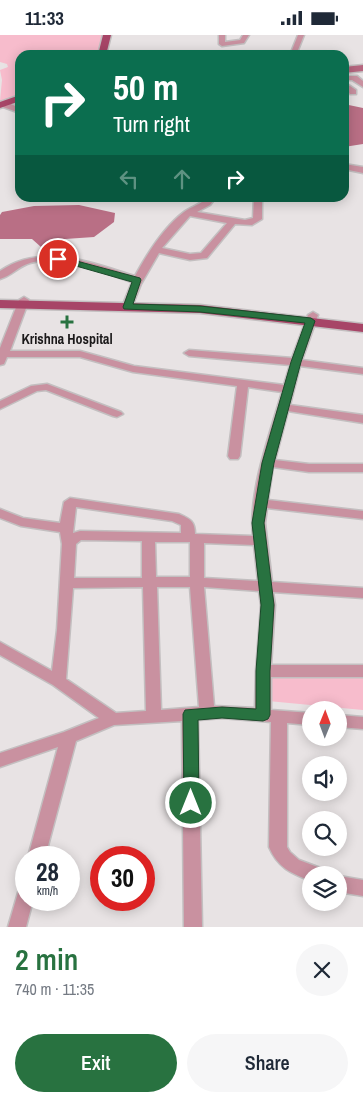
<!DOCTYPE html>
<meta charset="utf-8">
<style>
:root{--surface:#fff;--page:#f6f6f7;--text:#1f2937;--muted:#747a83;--accent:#287240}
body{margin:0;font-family:"Archivo Narrow",sans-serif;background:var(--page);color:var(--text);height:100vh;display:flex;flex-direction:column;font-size:19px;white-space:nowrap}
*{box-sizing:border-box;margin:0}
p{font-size:16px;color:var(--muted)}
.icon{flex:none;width:28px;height:28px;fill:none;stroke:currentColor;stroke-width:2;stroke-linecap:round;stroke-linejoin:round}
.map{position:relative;height:892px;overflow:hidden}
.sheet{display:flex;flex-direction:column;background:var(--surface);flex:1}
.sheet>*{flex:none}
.hud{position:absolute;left:15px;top:15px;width:334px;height:152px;border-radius:15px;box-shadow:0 2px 12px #0003;background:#0b6e4f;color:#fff;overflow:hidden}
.needle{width:32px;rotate:1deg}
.controls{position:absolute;left:302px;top:666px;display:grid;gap:10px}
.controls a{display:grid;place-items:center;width:45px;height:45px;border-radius:50%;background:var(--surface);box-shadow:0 2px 12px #0003;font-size:25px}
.speed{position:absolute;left:15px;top:811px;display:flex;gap:10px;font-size:25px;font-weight:700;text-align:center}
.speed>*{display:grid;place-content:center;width:65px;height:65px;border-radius:50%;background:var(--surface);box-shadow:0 2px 12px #0003;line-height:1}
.speed small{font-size:12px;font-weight:400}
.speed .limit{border:8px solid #d22;background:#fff;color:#111}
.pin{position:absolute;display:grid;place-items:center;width:42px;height:42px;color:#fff;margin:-21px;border:2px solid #fff;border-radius:50%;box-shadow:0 1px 5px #0007}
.me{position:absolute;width:55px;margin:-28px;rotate:0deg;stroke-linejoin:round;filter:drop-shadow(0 0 4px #0008)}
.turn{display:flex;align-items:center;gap:18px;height:105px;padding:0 15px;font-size:22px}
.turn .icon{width:65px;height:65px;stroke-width:2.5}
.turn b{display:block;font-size:35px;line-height:42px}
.lanes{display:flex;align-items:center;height:48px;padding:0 15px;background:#0003;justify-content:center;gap:25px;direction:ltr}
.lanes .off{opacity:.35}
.round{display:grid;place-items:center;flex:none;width:52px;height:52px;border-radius:26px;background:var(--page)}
.headline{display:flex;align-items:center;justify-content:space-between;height:85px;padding:0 15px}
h1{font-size:30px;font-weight:600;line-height:38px;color:var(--accent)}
.button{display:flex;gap:10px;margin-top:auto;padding:10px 15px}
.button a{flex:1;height:58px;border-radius:30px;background:var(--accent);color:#fff;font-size:20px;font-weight:600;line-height:58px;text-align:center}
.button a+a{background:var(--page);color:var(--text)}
.status{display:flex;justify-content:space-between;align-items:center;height:35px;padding:0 25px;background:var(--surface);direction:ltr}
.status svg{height:14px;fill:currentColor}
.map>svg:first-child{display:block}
</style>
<div class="status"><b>11:33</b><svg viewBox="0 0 49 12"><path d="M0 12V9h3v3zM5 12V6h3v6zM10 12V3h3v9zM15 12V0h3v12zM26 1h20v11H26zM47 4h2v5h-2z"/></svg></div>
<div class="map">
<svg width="363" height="892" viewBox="0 0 363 892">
<rect width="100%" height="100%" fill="#e8e3e4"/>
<!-- green -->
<g fill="#f7bccc">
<path d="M0 0H107L102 20H20V60L0 66 2 45 0 35 8 32 7 29 0 27Z"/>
<path d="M268 639H363V675L268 666Z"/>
</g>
<!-- water -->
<g fill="#b96f85">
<path d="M344 69 363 73V109L344 112Z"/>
<path d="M79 170 115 178 114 187 94 202 65 204 41 212 32 204H0V180L2 177 34 171Z"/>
</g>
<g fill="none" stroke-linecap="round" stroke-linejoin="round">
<defs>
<g id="street">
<path d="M219 0H225V7L240 5 243 0H249L244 8 222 11 219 9Z"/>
<path d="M298 0H304L296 20H290Z"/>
<path d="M208 17 211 20H185L188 18Z"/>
<path d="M344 41H357L363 46V52L352 45H344Z"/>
<path d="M344 47 356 55V59H350L344 53Z"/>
<path d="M0 67H6L20 73V78L0 71Z"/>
<path d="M344 129 363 132V138L344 134Z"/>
<path d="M207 162H216L210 170 197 177 245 185 253 183 254 162H262V184L252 190 235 189 207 223 190 225 159 218 141 249 131 274 127 275 122 272 132 247C101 237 63 219 30 228 19 231 11 241 0 244V236C42 207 91 228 135 241 147 219 164 192 184 177 192 171 201 170 207 162ZM190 181 227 188 201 218 190 219 162 213Z"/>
<path d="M24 262 29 265 10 316H80L134 331 284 350 290 330 189 321 184 318 189 315 292 323 308 280 313 277 318 280 302 325 363 333V339L300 331 290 370 363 380V388L288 376 275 425 309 429H363V437H309L273 432 268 465 363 476V484L267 473 265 488 272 547 363 553V563L273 557 275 570 271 630H363V642H271V675L311 678V690L287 688V812L290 817 299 825 323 834 326 840H311V846C291 838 278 833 269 812L271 687 222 683 198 685 202 892H184L182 686 114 690 76 706 45 822H28L58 712 0 732V718L64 697 99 683 53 650 0 620V607L52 636 57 595 62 509 60 497 21 491 0 483V474L23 483 60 488 64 467 70 463 179 479C190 484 195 486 195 499L253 501C248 457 270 399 282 357L248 352 240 421 238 424H230L228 421 237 351 133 337 80 322H7L4 329 0 330V313L19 265ZM76 472 172 486 181 490V498L80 496 73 498ZM81 505 142 506V543H74L76 509ZM155 507H190V542H156ZM204 508 254 510 258 546 204 543ZM143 552 146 676 116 678 66 644 73 553ZM157 552H190L199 672 161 675ZM204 552 259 556 261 570 256 636 255 673 214 671Z"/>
<path d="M47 349 121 377 123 379 117 382 113 381 46 355 37 356 0 374V366L31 351Z"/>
<path d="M339 680 363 682V694L339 692Z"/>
<path d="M339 841 363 845V861L339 857Z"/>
<path d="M26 849V865H33L26 892H8L20 851Z"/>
</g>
<path id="secondary" d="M363 30V36L344 38V32Z"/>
<g id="primary">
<path d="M103 0H111L106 20H98Z"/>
<path d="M20 60V66L0 73V67Z"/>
<path d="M0 265 200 270 363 289V297L200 278 0 273Z"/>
</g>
</defs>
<!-- street casing -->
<use href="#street" stroke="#c3bfc0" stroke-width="3"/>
<!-- secondary casing -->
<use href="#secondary" stroke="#c3bfc0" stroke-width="3"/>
<!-- primary casing -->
<use href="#primary" stroke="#c3bfc0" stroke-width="3"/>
<!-- street -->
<use href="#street" fill="#c991a0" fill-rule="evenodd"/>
<!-- secondary -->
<use href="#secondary" fill="#b6667f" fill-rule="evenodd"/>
<!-- primary -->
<use href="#primary" fill="#a74567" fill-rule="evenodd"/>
</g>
<!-- route -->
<path fill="#287240" stroke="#1a4a2a" d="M58 221 140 243 141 245 133 269 200 271 311 283 315 286 301 327 274 428 264 488 274 570 270 636V680L268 684 263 686 222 683 198 685 199 768 197 772 191 774 186 772 184 768 183 679 185 675 222 672 256 674V636L261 570 252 488 262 428 291 327 305 288 200 277 124 274 123 272 132 247 55 225 54 224Z"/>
<!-- markers -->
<path fill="#287240" stroke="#e8e3e4" stroke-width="2" d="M64.5 279.5h5v5h5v5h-5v5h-5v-5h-5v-5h5z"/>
<g text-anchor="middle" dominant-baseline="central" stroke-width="4.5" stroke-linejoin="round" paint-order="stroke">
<!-- poi labels -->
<g font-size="14" font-weight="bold" fill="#1b191a" stroke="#e8e3e4">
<text x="67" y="304">Krishna Hospital</text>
</g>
</g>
</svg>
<div class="controls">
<a><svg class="needle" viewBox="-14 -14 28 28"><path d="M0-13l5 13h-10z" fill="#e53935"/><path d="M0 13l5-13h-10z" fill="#747a83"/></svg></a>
<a><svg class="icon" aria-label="sound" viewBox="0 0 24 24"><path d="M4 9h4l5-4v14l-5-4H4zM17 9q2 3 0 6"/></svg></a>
<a><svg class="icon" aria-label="search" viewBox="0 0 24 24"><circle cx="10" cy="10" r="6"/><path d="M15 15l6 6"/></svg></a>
<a><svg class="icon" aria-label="layers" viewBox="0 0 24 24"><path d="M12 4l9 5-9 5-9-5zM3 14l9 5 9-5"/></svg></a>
</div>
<div class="speed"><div>28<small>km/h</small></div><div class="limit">30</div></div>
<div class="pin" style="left:58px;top:224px;background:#d93025"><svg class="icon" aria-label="arrive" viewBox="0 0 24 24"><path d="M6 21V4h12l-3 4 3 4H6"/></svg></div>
<svg class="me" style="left:191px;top:768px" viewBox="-20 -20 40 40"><circle r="17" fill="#287240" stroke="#fff" stroke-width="3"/><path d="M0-11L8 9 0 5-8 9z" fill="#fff"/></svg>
<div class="hud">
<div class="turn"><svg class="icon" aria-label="right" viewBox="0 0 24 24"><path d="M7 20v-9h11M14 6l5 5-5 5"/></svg><div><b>50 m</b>Turn right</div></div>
<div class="lanes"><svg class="icon off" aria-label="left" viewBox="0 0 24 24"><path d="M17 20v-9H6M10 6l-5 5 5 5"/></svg><svg class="icon off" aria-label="ahead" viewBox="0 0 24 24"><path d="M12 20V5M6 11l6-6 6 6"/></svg><svg class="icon" aria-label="right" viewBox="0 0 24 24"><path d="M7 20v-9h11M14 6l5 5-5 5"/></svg></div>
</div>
</div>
<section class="sheet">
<div class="headline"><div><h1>2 min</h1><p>740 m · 11:35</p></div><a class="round"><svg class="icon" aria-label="close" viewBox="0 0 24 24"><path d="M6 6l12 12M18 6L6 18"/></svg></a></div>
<div class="button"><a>Exit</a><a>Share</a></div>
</section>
